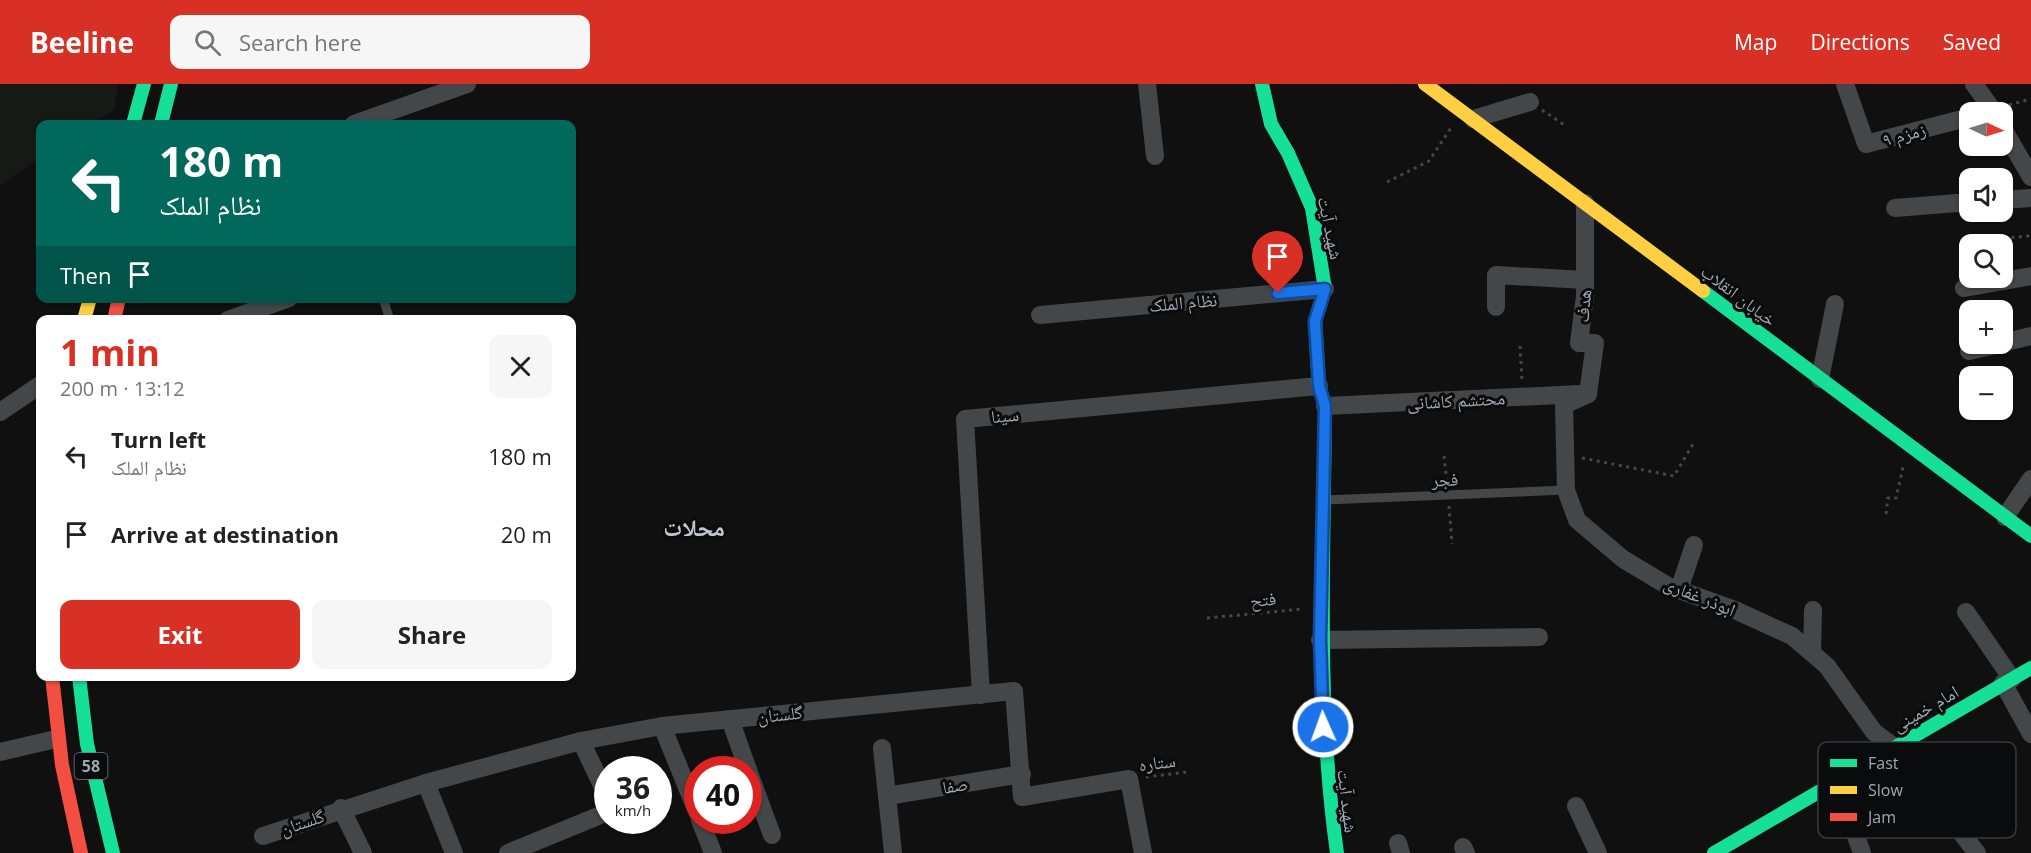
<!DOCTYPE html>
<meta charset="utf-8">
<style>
:root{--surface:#fff;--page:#f6f6f6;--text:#222;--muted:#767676;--accent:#d93025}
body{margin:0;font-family:"Open Sans","Noto Naskh Arabic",sans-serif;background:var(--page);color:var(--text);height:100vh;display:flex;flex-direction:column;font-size:22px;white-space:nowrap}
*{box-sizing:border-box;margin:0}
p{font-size:20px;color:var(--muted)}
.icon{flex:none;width:33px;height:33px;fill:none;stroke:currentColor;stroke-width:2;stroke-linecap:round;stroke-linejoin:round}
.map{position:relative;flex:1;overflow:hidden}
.details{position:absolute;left:36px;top:231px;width:540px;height:366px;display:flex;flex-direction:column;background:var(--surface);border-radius:12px;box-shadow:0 2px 4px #0004}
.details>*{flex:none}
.banner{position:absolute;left:36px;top:36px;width:540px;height:183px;border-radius:12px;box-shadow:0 2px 4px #0004;background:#00695c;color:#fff;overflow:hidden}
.needle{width:39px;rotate:94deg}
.controls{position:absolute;left:1959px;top:18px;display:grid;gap:12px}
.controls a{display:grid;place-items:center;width:54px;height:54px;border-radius:12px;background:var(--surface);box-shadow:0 2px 4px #0004;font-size:30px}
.speed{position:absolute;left:594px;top:672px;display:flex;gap:12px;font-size:30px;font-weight:700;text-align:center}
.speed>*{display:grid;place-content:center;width:78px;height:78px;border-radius:50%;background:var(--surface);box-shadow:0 2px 4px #0004;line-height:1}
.speed small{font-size:15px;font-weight:400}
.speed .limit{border:9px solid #d22;background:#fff;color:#111}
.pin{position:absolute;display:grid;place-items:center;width:51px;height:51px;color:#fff;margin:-62px -26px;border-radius:50% 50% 50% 0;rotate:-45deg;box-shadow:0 0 6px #0007}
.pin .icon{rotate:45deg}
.me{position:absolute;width:66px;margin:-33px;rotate:358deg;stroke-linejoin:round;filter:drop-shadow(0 0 4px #0008)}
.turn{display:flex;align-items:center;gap:21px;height:126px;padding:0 24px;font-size:27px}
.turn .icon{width:78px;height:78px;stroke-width:2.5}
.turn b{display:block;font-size:42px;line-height:51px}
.then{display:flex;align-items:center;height:57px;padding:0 24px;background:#0003;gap:12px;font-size:22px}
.round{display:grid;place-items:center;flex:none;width:63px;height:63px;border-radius:12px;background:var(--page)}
.overview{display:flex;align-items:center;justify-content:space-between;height:102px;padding:0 24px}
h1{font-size:36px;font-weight:700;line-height:45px;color:var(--accent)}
.action{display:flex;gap:12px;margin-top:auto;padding:12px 24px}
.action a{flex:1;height:69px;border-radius:12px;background:var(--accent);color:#fff;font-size:24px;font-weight:700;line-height:69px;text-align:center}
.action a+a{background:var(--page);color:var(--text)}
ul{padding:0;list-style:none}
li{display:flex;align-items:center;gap:18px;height:78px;padding:0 24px}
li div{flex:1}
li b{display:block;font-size:22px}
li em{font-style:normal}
header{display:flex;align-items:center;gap:36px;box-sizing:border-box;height:84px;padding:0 30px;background:var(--accent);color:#fff}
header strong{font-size:28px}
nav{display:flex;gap:33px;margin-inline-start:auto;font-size:21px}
.search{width:420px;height:54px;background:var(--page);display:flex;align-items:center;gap:15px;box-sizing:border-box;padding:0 21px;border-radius:12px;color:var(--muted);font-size:22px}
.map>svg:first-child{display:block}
</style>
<header>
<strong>Beeline</strong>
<div class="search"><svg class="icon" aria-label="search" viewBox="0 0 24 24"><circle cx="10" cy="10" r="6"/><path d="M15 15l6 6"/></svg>Search here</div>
<nav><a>Map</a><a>Directions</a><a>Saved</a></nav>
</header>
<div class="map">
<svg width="2031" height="769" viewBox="0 0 2031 769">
<rect width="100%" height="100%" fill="#101010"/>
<!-- green -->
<path fill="#151a15" d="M0 0H118L114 26 91 40H40V74L0 101Z"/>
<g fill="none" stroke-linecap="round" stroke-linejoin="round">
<!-- path -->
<g stroke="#46474b" stroke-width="3" stroke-dasharray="3 4.5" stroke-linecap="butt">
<path d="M2009 21 2031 15"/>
<path d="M1542 26 1566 42"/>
<path d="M1387 98 1429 77 1451 44"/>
<path d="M1974 156 2031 152"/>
<path d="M1520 262 1522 296"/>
<path d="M1444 372 1447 400"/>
<path d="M1582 374 1674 392 1693 360"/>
<path d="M1449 422 1452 460"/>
<path d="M1886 430 1888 414H1896L1903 383"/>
<path d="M1207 534 1303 525"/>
<path d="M1146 693 1188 688"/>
</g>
<!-- lane -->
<g stroke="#444749" stroke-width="9">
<path d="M383 214 390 236"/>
<path d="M1325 416 1566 406"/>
</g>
<!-- street -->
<g stroke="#444749" stroke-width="18">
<path d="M1147 0 1155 72"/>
<path d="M1845 0 1866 60 1970 33"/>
<path d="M1974 0 1994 28"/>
<path d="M1473 35 1530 18"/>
<path d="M354 40 467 0"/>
<path d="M2002 43 2031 93"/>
<path d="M2002 116 2031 114"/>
<path d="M1585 119V212L1579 259H1595L1588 310"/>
<path d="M1895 124 1970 118"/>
<path d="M1964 204 2031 192"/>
<path d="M1496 223V191L1585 196"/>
<path d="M1040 231 1325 205"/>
<path d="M228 236 289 214"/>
<path d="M2002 259 2031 252"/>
<path d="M1969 267 2000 260"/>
<path d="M1820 295 1835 220"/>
<path d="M1588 310 1564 321 1566 406 1577 436 1623 475 1668 502 1735 526 1792 552 1827 582 1874 648 1894 663 1977 769"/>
<path d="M1325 322 1580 310"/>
<path d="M0 328 40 301"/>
<path d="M2005 433 2031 395"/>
<path d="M1679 506 1694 461"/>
<path d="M1966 528 2012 595"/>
<path d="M1320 556 1539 553"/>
<path d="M1812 569 1813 526"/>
<path d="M2003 599 2031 650"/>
<path d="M981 611 965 335 1319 302"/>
<path d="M730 635 748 686"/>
<path d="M662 642 698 730"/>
<path d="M581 657 608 714"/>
<path d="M882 664 893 769"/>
<path d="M0 668 56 655"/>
<path d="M748 686 772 751"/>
<path d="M1836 696 1862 769"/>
<path d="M426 699 454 769"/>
<path d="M887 712 1022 690"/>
<path d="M1576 722 1598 769"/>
<path d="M341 724 363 769"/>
<path d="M700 736 713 769"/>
<path d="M263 752 426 699 581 657 662 642 1014 607 1022 713 1129 695 1143 769"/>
<path d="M1398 759 1401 769"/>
<path d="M1463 763 1466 769"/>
<path d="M508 769 608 728"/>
</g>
<!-- fast -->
<g stroke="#16e098" stroke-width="14">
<path d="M1262 0 1271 40 1288 69 1312 124 1325 205 1315 237 1319 302 1325 322C1324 472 1316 620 1337 769"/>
<path d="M133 40 144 0"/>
<path d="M161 40 171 0"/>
<path d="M1703 207 2031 452"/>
<path d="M79 592 87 660 113 769"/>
<path d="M1714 769 2031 584"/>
</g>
<!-- slow -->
<g stroke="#ffcf43" stroke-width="14">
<path d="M1425 0 1703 207"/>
<path d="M84 236 90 214"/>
</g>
<!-- jam -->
<g stroke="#f24e42" stroke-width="14">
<path d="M114 236 119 214"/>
<path d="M52 592 62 681 81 769"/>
</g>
</g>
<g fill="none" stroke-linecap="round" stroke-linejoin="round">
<defs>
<path id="route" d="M1278 209 1325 205 1315 237 1319 302 1325 322 1320 556 1323 643"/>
</defs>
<!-- route casing -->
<use href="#route" stroke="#114b97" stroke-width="15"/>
<!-- route -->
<use href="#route" stroke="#1a73e8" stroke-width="10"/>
</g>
<g text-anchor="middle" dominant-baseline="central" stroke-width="6" stroke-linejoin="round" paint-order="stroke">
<!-- shield labels -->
<rect fill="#0a0b0c" stroke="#737a80" stroke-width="1.5" x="74.5" y="669" width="33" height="26" rx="4.5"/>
<g font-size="16" font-weight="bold" fill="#a0a9b2">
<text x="91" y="682">58</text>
</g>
<!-- street labels -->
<g font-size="18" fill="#a0a9b2" stroke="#0a0b0c">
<text transform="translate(1904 50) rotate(-15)">زمزم ۹</text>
<text transform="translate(1331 144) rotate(78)">شهید آیت</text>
<text transform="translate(1739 211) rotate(37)">خیابان انقلاب</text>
<text transform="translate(1183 218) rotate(-5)">نظام الملک</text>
<text transform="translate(1583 222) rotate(-85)">هدف</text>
<text transform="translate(1456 316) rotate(-3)">محتشم کاشانی</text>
<text transform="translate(1005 331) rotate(-5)">سینا</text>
<text transform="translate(1445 395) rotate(-2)">فجر</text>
<text transform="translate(1700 512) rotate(22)">ابوذر غفاری</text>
<text transform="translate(1263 515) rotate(-6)">فتح</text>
<text transform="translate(1925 624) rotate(-30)">امام خمینی</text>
<text transform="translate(780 630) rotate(-6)">گلستان</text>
<text transform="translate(1157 678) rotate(-7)">ستاره</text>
<text transform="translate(955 701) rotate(-9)">صفا</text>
<text transform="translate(1348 717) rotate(83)">شهید آیت</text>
<text transform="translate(302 738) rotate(-19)">گلستان</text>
</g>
<!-- district labels -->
<g font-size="24" font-weight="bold" fill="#c1c7ce" stroke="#0a0b0c">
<text x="694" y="442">محلات</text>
</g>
</g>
<!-- legend -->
<rect x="1818" y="658" width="198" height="96" rx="9" fill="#0a0b0c" stroke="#373a3e" stroke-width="1.5"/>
<rect x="1830" y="675" width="27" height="8" fill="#16e098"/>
<rect x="1830" y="702" width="27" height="8" fill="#ffcf43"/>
<rect x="1830" y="729" width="27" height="8" fill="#f24e42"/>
<g font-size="16" fill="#a0a9b2">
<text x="1868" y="685">Fast</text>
<text x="1868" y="712">Slow</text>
<text x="1868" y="739">Jam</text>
</g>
</svg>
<div class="controls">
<a><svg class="needle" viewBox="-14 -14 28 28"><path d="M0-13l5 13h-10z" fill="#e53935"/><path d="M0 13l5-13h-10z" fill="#767676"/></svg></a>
<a><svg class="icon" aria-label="sound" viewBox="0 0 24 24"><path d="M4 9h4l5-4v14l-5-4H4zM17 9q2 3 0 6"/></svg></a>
<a><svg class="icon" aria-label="search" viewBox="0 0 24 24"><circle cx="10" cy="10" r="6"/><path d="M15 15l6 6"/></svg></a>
<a>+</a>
<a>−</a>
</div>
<div class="speed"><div>36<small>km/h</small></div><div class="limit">40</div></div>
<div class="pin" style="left:1278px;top:209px;background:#d93025"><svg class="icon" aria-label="arrive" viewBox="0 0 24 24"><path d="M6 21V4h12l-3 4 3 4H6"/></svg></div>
<svg class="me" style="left:1323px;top:643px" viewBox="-20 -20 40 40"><circle r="17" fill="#1a73e8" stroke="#fff" stroke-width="3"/><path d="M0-11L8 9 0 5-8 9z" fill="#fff"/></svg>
<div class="banner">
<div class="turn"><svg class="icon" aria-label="left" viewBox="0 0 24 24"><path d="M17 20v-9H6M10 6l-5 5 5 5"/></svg><div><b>180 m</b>نظام الملک</div></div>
<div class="then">Then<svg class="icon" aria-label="arrive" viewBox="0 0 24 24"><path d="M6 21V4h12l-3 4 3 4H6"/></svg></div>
</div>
<section class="details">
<div class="overview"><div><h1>1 min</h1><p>200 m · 13:12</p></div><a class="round"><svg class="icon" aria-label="close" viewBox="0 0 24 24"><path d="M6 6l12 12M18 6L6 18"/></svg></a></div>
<ul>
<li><svg class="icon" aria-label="left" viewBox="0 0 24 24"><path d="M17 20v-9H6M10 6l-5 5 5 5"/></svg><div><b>Turn left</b><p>نظام الملک</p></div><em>180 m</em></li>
<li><svg class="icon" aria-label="arrive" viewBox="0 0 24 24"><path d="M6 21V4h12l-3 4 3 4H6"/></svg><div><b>Arrive at destination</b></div><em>20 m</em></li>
</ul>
<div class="action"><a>Exit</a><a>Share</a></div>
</section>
</div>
